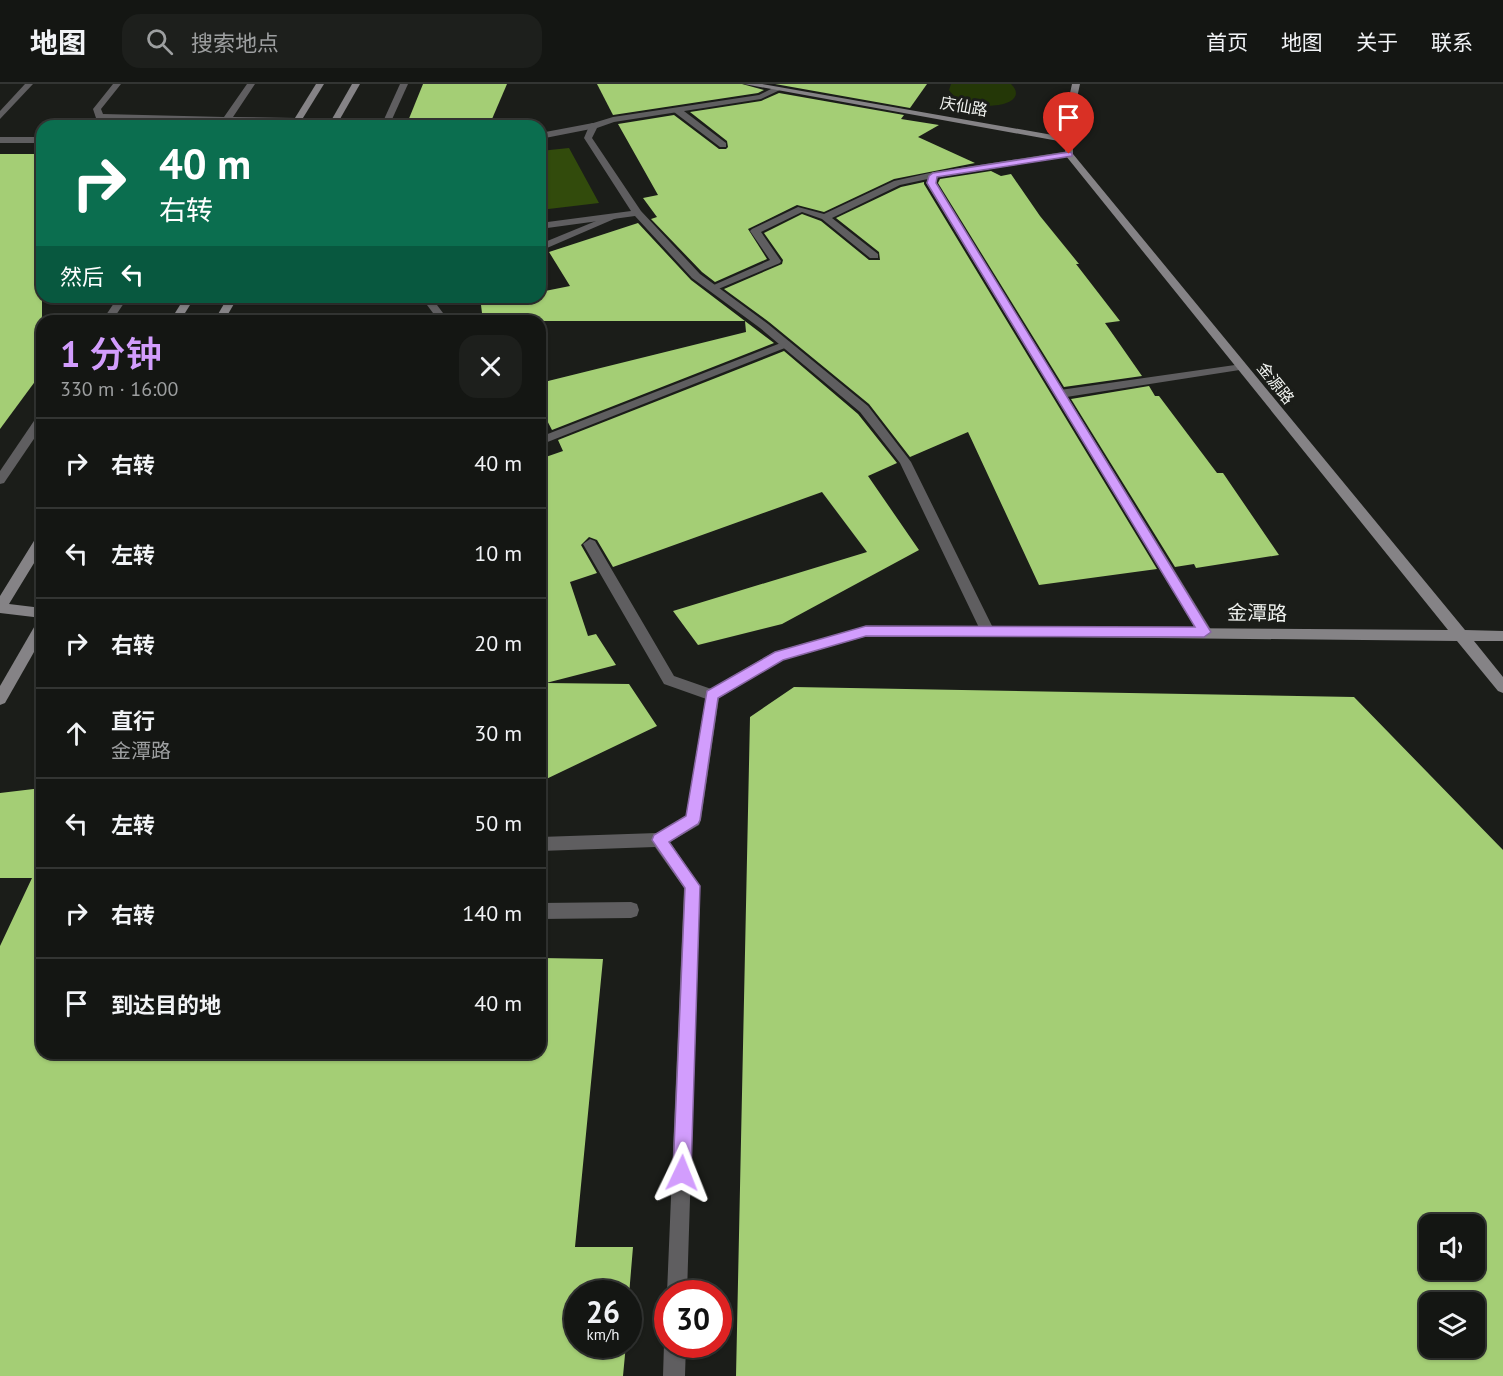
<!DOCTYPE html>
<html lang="zh">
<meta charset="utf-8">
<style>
:root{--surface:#141613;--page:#1d1f1c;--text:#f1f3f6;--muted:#9d9fa0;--line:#333533;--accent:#d29dfd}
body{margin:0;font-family:"PT Sans","Noto Sans SC",sans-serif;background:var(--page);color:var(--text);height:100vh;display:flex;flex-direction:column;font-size:22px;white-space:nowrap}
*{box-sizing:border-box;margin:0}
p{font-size:20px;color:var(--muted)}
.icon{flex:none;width:33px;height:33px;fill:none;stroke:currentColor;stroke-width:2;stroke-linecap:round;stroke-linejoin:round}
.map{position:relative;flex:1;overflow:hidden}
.panel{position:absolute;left:36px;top:231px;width:510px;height:744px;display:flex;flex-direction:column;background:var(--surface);border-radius:18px;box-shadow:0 2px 4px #0004,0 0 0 2px var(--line)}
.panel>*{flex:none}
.guide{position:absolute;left:36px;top:36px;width:510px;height:183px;border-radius:18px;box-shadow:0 2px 4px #0004,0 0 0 2px var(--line);background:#0b6e4f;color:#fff;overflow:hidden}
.tools{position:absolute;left:1419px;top:1130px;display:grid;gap:12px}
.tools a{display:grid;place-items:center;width:66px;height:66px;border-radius:12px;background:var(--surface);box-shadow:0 2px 4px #0004,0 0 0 2px var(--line);font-size:30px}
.speed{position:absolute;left:564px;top:1196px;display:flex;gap:12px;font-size:30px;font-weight:700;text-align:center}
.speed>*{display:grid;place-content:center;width:78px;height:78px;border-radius:50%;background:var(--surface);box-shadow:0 2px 4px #0004,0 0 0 2px var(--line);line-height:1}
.speed small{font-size:15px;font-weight:400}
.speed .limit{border:9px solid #d22;background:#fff;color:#111}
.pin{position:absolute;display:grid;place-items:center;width:51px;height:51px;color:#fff;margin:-62px -26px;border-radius:50% 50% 50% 0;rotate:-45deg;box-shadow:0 0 6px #0007}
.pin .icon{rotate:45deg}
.me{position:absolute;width:66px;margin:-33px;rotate:2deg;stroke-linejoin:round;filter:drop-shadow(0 0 4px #0008)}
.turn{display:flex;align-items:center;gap:21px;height:126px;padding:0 24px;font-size:27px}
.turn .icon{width:78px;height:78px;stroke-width:2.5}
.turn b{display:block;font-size:42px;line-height:51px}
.then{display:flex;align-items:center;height:57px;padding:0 24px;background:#0003;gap:12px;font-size:22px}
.round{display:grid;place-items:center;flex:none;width:63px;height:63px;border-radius:18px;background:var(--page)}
.summary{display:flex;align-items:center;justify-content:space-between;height:102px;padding:0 24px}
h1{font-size:36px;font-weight:600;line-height:45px;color:var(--accent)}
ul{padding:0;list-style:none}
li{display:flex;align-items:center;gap:18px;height:90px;padding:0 24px;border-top:2px solid var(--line)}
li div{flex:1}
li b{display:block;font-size:22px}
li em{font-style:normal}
header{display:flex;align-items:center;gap:36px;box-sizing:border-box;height:84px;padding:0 30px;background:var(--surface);border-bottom:2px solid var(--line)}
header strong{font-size:28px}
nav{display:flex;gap:33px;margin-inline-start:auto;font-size:21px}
.search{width:420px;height:54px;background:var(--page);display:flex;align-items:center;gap:15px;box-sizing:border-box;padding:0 21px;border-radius:18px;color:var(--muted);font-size:22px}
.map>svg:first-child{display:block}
</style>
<header>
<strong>地图</strong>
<div class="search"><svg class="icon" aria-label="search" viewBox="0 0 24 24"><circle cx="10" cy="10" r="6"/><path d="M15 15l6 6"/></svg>搜索地点</div>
<nav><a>首页</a><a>地图</a><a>关于</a><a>联系</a></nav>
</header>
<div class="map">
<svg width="1503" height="1292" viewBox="0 0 1503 1292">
<rect width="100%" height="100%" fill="#1b1d19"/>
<!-- green -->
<path fill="#324b0c" d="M569 64 599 119 540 126V67Z"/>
<!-- water -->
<path fill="#243707" d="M951 0H1011C1035 24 964 31 949 6Z"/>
<!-- building -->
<g fill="#a4ce75" fill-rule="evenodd">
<path d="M423 0H507L489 42H406Z"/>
<path d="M597 0H742L764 6 758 9 613 31Z"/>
<path d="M775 0H927L910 24Z"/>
<path d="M779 9 904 31 901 35 939 41 918 53 975 79 894 95 824 128 797 121 748 145 767 175 715 198 702 188 651 135 657 133 643 114 658 111 618 40 674 31 719 65H726L728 63 727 57 690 28 761 17Z"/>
<path d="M0 70H42V288L0 345Z"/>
<path d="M991 87 1001 92 1011 90 1040 132 1079 180H1076L1120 237 1105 239 1142 292 1064 303 938 99 940 95Z"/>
<path d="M924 98V100L1157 485 1039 501 968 348 910 373 869 320 769 238 724 205 782 180 783 176 764 149 802 130 821 137 869 176H880L879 168 836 134 901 103Z"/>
<path d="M638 139 691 196 774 259 552 346 540 323V299L746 248 745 237H483L481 221 517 213H540V208L570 202 549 168Z"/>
<path d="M784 267 858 330 897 379 868 392 919 466 782 540 698 561 673 527 867 468 822 408 613 483 597 456 589 453 581 461 597 489 570 498 588 552 596 550 616 581 546 599 629 600 657 642 540 698V375L563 367 558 356Z"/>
<path d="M1149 302 1155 312H1159L1217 389H1223L1279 471 1196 484 1194 480 1175 483 1071 315Z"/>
<path d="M794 603 1354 613 1503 766V1292H736L750 633ZM1430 1140H1474V1185H1430ZM1430 1218H1474V1263H1430Z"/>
<path d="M42 704V969H540V874L603 875 575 1163H633L628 1223V1209H578V1260H626L623 1292H0V862L32 794H0V709Z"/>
</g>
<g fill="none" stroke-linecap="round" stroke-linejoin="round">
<!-- lane -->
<g fill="#5f5e60" fill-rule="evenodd">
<path d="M25 0H33L0 35V27Z"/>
<path d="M113 0H121L101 25 103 30 224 33 247 0H255L233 33 297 34 301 37 297 40 96 34 93 25Z"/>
<path d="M400 0H408L389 42H381Z"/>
<path d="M674 24H680L726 59V63H720L674 28Z"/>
<path d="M593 39 597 42 596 44 540 55V49Z"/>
<rect x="0" y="53" width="42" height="6"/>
<path d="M934 88 939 91 937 93 900 101 832 134 878 170V174H870L822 135 802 128 761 148 781 177 780 179 716 206 707 204 770 176 750 147 752 145 798 123 824 130 894 97Z"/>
<path d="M613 130 621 132 540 167V160Z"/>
<path d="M118 213H128L112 237H102Z"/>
<path d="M786 257 790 258V262L540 361V353Z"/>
<path d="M1242 280 1246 281V285L1060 314 1054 310 1060 306Z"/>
<path d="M42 330V343L4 399 0 400V387L38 331Z"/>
<path d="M590 455 595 457 674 592 717 607 719 611 717 615 712 617 664 600 583 460Z"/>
<path d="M631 818 637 820 639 826 637 832 631 834 540 835V819Z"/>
</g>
<!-- street -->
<g fill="#5f5e60" fill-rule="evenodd">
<path d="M775 3 782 5 761 15 614 38 597 44 592 54 641 127 700 190 768 240 868 322 911 378 995 548 993 552H983L900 379 860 328 760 244 692 194 635 132 540 145V139L631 127 584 54 590 40 613 33 759 11Z"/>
<path d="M1069 67 1072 68V72L938 93 936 99 1210 544 1212 548 1205 553 1200 552 926 99 931 89 934 88Z"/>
<path d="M421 213H431L449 237H439Z"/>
<path d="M866 542 873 547 871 551 783 576 719 614 701 736 699 741 670 758 700 802 687 1209H668V1211L667 1209 684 804 655 763 540 767V753L657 749 686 732 707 607 774 568Z"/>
<path d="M667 1252 668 1260H686L685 1292H663L664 1260Z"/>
</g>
<!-- secondary -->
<g fill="#858386" fill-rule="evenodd">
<path d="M316 0H324L298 42H290Z"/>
<path d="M352 0H360L336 42H328Z"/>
<path d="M744 0H762L1064 53V37L1072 0H1080L1072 37 1073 70 1465 546 1503 547V557H1474L1503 593V609L1498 607 1457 557 861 551 859 547 866 542 1448 546 1066 72 1064 58Z"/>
<path d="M185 213H195L180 237H170Z"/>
<path d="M228 213H238L224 237H214Z"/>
<path d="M42 450V466L9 520 42 524V534L0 529V512L37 452Z"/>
<path d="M42 537V554L5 619 0 621V602L37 538Z"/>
</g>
</g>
<!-- route -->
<path fill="#d29dfd" stroke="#8866a4" stroke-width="1.5" d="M1069 68 1072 69V72L937 93 936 99 1211 548 1204 553 866 552 783 576 718 614 700 736 698 740 669 758 700 802 691 1089 688 1096 682 1098 675 1096 673 1089 685 804 652 756 654 751 686 732 707 607 775 568 866 542 1195 543 927 99 929 92 933 89Z"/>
<g text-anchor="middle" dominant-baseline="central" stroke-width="6" stroke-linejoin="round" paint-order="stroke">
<!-- far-street labels -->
<g font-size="16" fill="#eef0ed" stroke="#1b1d19">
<text transform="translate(964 22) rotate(10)">庆仙路</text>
<text transform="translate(1276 299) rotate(51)">金源路</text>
</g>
<!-- street labels -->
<g font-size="20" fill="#eef0ed" stroke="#1b1d19">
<text transform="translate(1257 529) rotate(1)">金潭路</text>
</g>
</g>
</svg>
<div class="tools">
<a><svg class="icon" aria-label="sound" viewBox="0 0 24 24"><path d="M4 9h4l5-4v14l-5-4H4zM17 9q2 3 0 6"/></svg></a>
<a><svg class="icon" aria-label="layers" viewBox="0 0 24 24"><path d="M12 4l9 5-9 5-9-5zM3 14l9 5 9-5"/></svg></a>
</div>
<div class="speed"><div>26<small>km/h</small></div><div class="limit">30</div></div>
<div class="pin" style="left:1069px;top:70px;background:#d93025"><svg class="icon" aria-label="arrive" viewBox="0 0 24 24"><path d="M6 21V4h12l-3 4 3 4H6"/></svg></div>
<svg class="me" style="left:682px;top:1089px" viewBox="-20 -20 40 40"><path d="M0-17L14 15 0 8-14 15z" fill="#d29dfd" stroke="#fff" stroke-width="4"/></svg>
<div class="guide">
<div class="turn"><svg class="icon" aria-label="right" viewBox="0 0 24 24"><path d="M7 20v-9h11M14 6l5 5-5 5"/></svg><div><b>40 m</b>右转</div></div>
<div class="then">然后<svg class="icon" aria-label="left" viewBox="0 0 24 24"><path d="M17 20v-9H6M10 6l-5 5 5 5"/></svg></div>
</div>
<section class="panel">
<div class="summary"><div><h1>1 分钟</h1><p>330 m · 16:00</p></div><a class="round"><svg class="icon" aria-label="close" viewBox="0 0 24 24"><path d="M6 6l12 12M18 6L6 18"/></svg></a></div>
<ul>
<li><svg class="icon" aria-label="right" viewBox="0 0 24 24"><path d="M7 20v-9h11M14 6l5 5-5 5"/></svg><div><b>右转</b></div><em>40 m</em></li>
<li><svg class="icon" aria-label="left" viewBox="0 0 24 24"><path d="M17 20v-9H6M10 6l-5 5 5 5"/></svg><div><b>左转</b></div><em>10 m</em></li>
<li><svg class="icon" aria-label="right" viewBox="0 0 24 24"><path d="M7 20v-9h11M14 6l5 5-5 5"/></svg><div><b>右转</b></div><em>20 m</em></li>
<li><svg class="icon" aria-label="ahead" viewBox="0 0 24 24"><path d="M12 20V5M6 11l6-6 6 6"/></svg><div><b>直行</b><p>金潭路</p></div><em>30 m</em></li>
<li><svg class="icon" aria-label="left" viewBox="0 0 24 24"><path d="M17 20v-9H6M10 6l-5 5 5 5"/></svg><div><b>左转</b></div><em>50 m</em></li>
<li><svg class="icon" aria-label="right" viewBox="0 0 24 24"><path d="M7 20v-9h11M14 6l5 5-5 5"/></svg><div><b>右转</b></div><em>140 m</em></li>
<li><svg class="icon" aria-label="arrive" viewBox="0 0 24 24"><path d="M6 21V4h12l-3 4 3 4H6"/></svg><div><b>到达目的地</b></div><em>40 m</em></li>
</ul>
</section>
</div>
